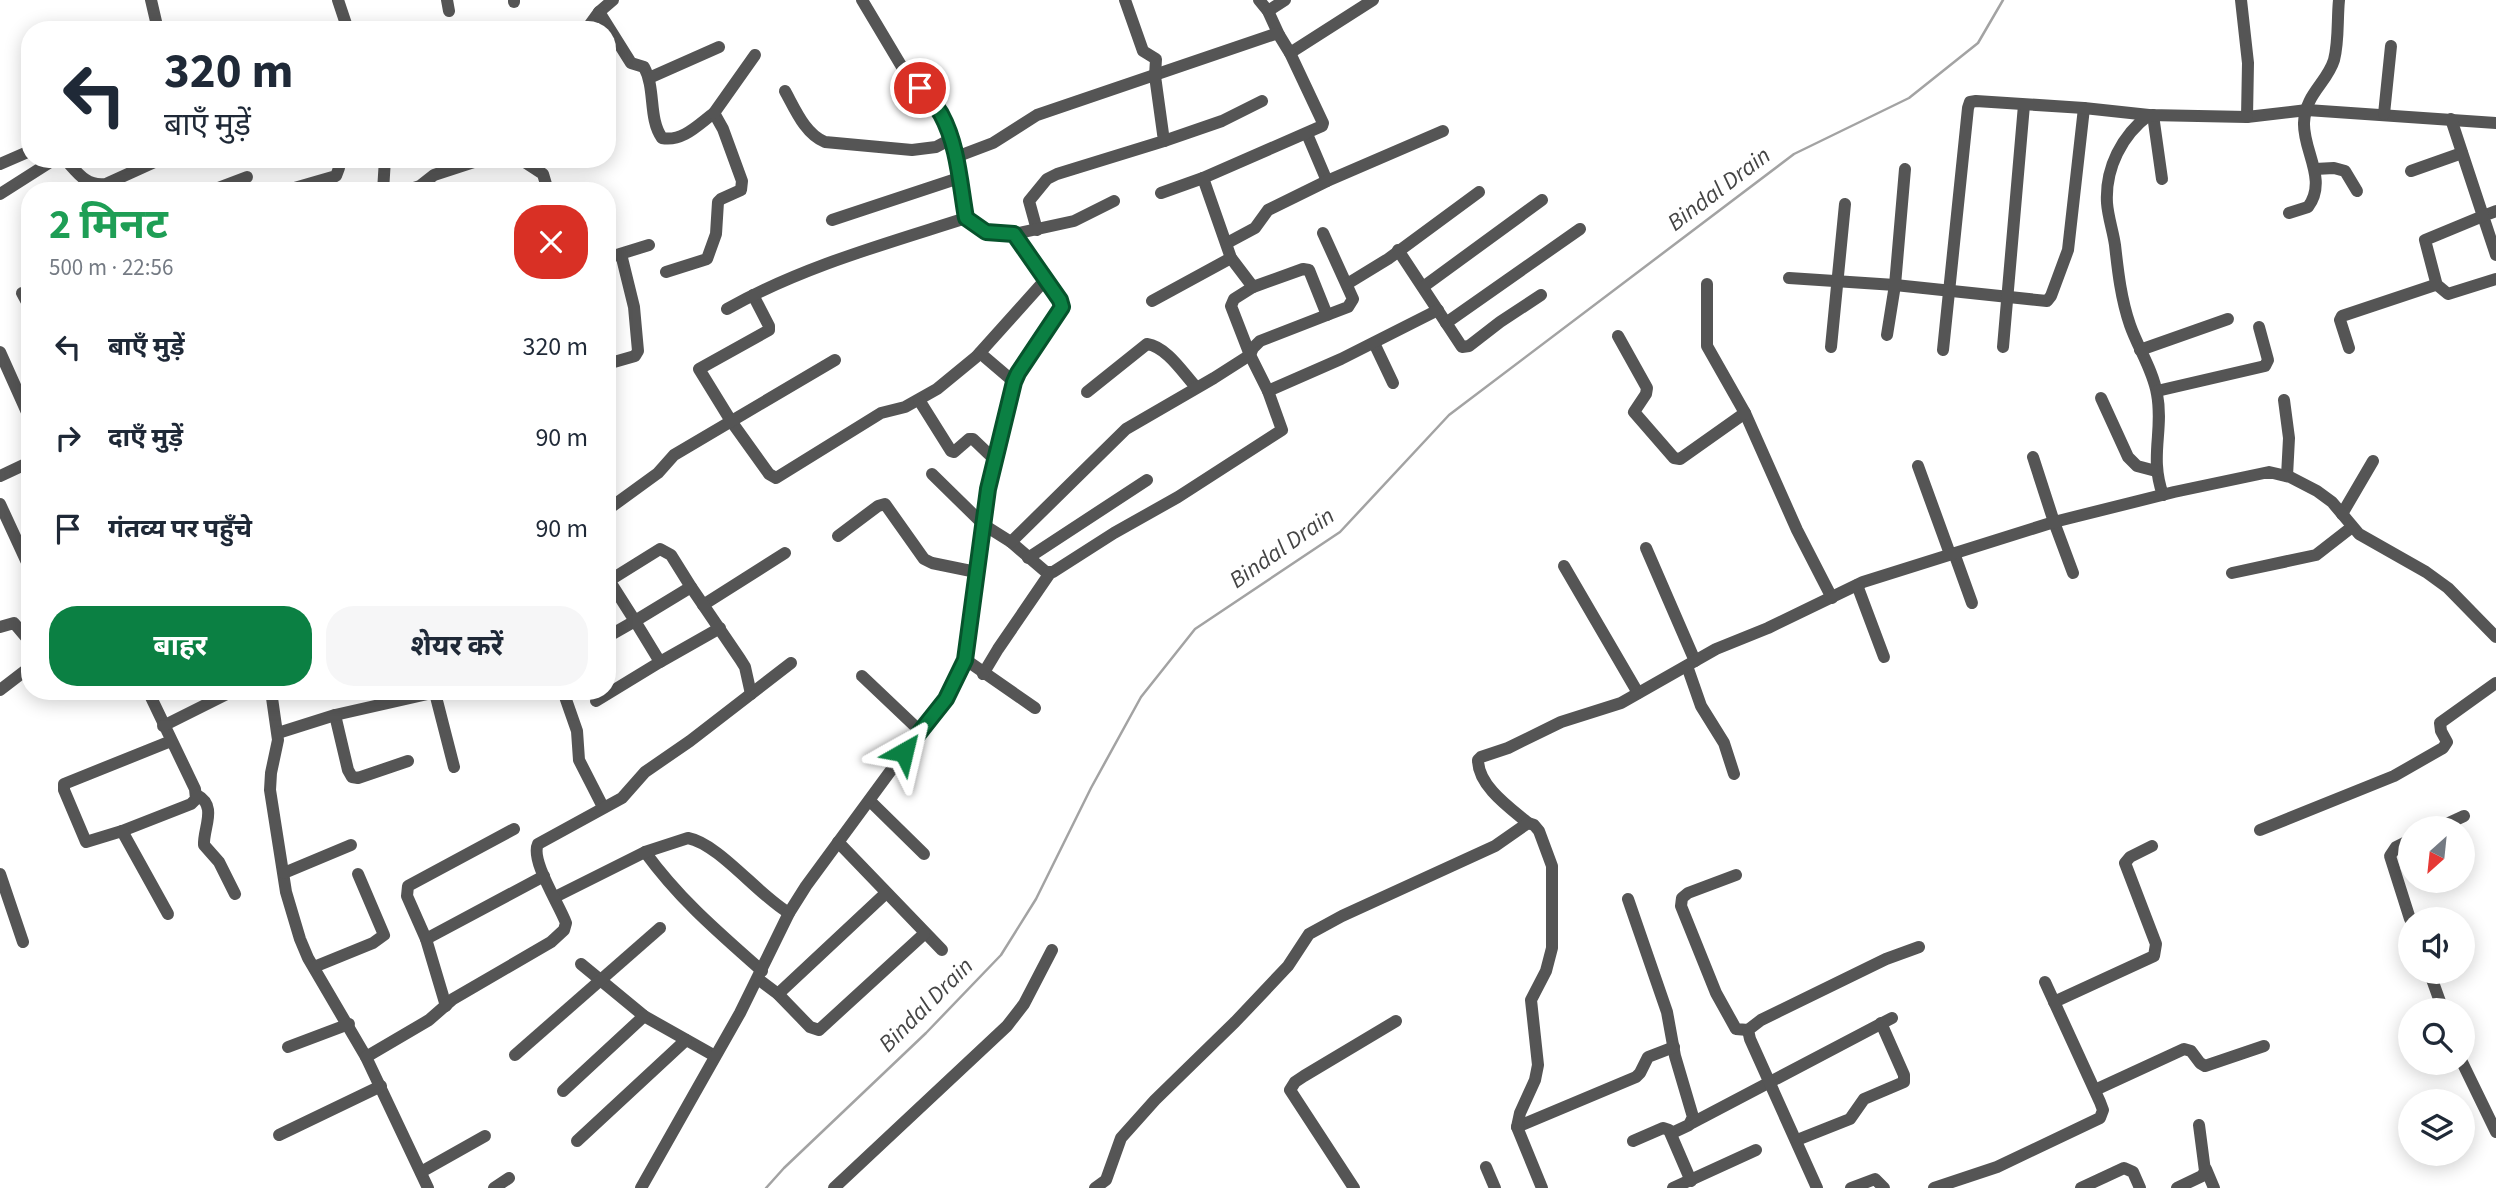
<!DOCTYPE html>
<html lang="hi">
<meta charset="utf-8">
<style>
:root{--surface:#fff;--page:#f6f6f7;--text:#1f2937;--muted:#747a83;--accent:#0b8043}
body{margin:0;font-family:"Source Sans 3","Noto Sans Devanagari",sans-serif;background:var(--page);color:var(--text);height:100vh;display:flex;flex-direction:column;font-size:26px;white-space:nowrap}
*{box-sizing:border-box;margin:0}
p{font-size:23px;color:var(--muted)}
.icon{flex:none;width:38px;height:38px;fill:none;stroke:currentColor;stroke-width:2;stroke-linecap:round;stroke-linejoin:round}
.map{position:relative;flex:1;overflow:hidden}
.details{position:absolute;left:21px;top:182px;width:595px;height:518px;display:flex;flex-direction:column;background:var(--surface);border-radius:28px;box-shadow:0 4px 18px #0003}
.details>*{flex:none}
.banner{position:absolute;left:21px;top:21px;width:595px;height:147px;border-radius:28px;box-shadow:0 4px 18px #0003;background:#fff;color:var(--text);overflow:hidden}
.needle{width:46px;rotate:207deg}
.buttons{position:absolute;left:2398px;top:816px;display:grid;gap:14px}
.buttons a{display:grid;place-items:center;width:77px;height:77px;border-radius:50%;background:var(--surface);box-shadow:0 4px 18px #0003;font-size:35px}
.pin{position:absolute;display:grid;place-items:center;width:60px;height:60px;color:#fff;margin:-30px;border:4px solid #fff;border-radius:50%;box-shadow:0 2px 7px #0007}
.me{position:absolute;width:77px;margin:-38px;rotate:37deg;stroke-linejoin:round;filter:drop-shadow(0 0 5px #0008)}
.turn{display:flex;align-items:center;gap:24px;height:147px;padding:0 28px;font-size:32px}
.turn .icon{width:91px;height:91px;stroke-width:2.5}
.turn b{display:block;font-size:49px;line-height:60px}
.round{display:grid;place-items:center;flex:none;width:74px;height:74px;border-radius:28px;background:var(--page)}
.overview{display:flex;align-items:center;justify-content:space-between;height:119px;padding:0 28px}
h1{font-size:42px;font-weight:700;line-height:52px;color:#1e9e55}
.action{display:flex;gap:14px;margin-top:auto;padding:14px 28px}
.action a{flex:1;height:80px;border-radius:28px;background:var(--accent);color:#fff;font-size:28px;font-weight:700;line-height:80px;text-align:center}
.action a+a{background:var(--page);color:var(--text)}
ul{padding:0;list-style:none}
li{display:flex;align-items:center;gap:21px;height:91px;padding:0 28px}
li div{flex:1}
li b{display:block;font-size:26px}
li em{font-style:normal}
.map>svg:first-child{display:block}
</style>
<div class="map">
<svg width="2496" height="1188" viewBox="0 0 2496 1188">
<rect width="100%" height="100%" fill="#fff"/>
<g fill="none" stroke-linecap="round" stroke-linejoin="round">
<!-- stream -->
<path stroke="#a3a3a3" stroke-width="2.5" d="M766 1188 784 1168 926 1033 1001 955 1036 899 1091 788 1141 697 1195 629 1340 532 1449 415 1794 154 1909 98 1978 43 2003 0"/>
<!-- minor -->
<g stroke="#555" stroke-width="12">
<path d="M151 0 158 30"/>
<path d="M338 0 348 30"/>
<path d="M447 0 449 11"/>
<path d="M514 0V2"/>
<path d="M862 0 902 67 942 116 956 157 966 218 986 232 1014 234"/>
<path d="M1259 0 1268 11 1279 35"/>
<path d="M2241 0 2248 63 2247 117 2307 110 2496 123"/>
<path d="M1268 11 1285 0"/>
<path d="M599 12 613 0"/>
<path d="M586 30 599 12 631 63 644 67C656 89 648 118 662 138 683 142 699 124 714 113L723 129 742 181 741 190 721 199 718 202 716 234 707 259 666 272"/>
<path d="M1290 53 1373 0"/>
<path d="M649 78 719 47"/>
<path d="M785 91C795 109 805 134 825 142L912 150 936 147 951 139"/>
<path d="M714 113 755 55"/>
<path d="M2384 114 2391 46"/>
<path d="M2149 115C2122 135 2105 168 2107 203 2108 217 2113 231 2115 245 2118 272 2121 299 2130 325 2138 348 2153 370 2157 394 2164 431 2149 456 2163 495"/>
<path d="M2153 115 2162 179"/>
<path d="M1307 134 1327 181"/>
<path d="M1164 141 1222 121 1262 101"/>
<path d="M956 157 993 143 1037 115 1275 34 1279 35 1290 53 1323 123 1322 126 1203 178 1161 193"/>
<path d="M65 159C77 172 86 187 106 184L161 159"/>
<path d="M520 159 543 174 548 191"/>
<path d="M0 164 30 151"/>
<path d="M2315 169 2334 168 2345 171 2357 191"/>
<path d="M2411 171 2462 153"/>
<path d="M210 191 247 177"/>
<path d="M284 191 336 176 339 168 336 159"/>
<path d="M383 191 385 159"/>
<path d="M405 191 420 186 434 175 483 159"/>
<path d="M0 194 55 159"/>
<path d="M2496 211 2483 216 2496 255"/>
<path d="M2289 213 2308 207C2328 180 2303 151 2304 123 2305 94 2327 83 2334 60 2339 41 2337 19 2339 0"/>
<path d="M832 220 959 178"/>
<path d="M1037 230 1029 201 1047 179 1057 174 1164 141 1155 76 1156 59 1143 51 1125 0"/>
<path d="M1323 233 1353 299 1348 307 1327 315"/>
<path d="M1227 243 1255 228 1268 210 1327 181 1443 131"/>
<path d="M1398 250 1462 347 1469 346 1500 322 1541 295"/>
<path d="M607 258 649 245"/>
<path d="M1789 278 1895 285 2047 301 2051 296 2068 250 2084 108"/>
<path d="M1347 284 1388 259 1479 192"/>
<path d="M1707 284V346L1745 413 1797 530 1832 598"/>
<path d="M2436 284 2448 294 2496 279"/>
<path d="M1423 287 1542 200"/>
<path d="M22 293 30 308"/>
<path d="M753 295 769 326V330L699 369 731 421 769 474 776 478 881 413 905 407 937 389 976 357 1046 279"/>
<path d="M1152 301 1231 258"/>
<path d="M727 309C801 267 885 244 966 218"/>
<path d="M1446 323 1580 229"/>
<path d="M1887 335 1895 285 1905 169"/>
<path d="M1618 336 1647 388 1646 394 1634 412 1674 458 1680 459 1745 413"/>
<path d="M1374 343 1393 383"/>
<path d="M1831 347 1845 204"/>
<path d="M2003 347 2024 105"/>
<path d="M2349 348 2340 320 2342 316 2435 285 2436 282 2425 240 2483 216 2451 119"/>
<path d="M1943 350 1968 108 1970 102 1976 101 2084 108 2149 115 2247 117"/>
<path d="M2140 350 2228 319"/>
<path d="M0 352 30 419"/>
<path d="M980 353 1014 382"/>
<path d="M607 364 635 356 638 351 634 307 621 254"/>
<path d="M1268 391 1341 359 1438 310"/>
<path d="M2157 391 2265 366 2268 360 2259 327"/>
<path d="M1087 392 1147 344C1167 347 1183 373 1196 387"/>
<path d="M2101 398 2128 457 2137 466 2156 471"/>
<path d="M919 400 951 451 954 452 969 439H973L996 461"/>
<path d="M2284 400 2289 438 2287 476"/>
<path d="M2033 457 2054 522 2073 573"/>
<path d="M1918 466 1950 554"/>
<path d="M932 474 984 525 1011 542 1046 572H1053L1114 533 1178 497 1282 430 1268 391 1250 355 1231 306 1234 299 1253 287"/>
<path d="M0 476 30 462"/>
<path d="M0 504 30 569"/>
<path d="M607 510 658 473 674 455 835 360"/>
<path d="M2342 514 2373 461"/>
<path d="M838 536 878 506 885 504 924 559 932 563 976 572"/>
<path d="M1011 542 1126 429 1214 378 1250 355 1253 348 1260 341 1327 315 1309 270 1303 269 1253 287 1231 258 1203 178"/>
<path d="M1646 548 1695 661"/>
<path d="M1954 553 1972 603"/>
<path d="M1028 558 1147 480"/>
<path d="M1564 566 1638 693"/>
<path d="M2232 573 2316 555 2352 527"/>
<path d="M607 577 635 621 607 637"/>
<path d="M607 582 660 549 671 555 691 587"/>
<path d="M1857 585 1884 657"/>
<path d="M703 605 785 553"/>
<path d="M0 627 14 623 30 642"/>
<path d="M966 660 1035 708"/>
<path d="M660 662 720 628"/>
<path d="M1687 666 1701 706 1724 743 1734 774"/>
<path d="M983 674 998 649 1050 573"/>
<path d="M862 676 920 731"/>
<path d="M0 690 30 667"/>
<path d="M148 691 195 789 196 799 191 804 122 831 86 842 64 790V784L171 741"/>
<path d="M271 691 278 740 271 773 270 790 286 892 300 939 308 958 366 1057 428 1188"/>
<path d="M563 691 577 731 579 760 603 807"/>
<path d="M435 693 454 767"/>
<path d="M596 701 660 662 635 621 691 587 740 659 745 667 751 694"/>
<path d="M335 715 348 770 352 777 358 778 408 761"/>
<path d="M163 726 233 691"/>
<path d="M278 733 335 715 441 691"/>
<path d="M197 795C218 806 203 828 204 845L219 862 235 894"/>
<path d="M870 801 924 854"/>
<path d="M1528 823C1510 808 1478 786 1478 760L1481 757 1508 748 1561 722 1621 703 1716 649 1768 628 1863 582 2054 522 2174 492 2269 472 2290 477 2317 491 2332 502 2359 534 2426 572 2448 588 2496 637"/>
<path d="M2438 828 2464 816"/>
<path d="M2260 830 2394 776 2443 748 2447 742 2441 731 2440 723 2496 683"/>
<path d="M122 831 168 914"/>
<path d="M2410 840 2396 847 2390 856 2410 919"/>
<path d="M838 842 942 950"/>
<path d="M645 852C680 900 718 932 762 971"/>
<path d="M284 873 351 845"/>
<path d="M0 874 23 942"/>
<path d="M1736 875 1688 893 1682 898 1681 906 1716 993 1736 1029 1748 1030"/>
<path d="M555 897 645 852 688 838C719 844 758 895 789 913"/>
<path d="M1628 899 1667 1012 1675 1056 1693 1117 1689 1125 1672 1133"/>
<path d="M426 939 544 876"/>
<path d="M581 964 644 1016 715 1056"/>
<path d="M314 967 373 943 384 935 358 874"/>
<path d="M2429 971 2443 1010"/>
<path d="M758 979 778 994 810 1027 819 1030 924 934"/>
<path d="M778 994 885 894"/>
<path d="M2054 1002 2154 956 2156 944 2125 863 2130 857 2152 846"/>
<path d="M446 1006 426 939 407 896 408 886 514 829"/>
<path d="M288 1047 349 1024"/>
<path d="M515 1055 660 928"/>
<path d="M366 1057 429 1020 453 999 551 942 564 930 566 923C559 904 530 860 538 844L622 798 645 772 690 741 791 663"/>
<path d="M2462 1062 2496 1132"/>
<path d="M2095 1090 2184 1049 2191 1051 2200 1063 2205 1066 2264 1046"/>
<path d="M563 1091 644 1016"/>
<path d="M1692 1123 1892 1018"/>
<path d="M1517 1127 1636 1077 1640 1073 1648 1057 1674 1047"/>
<path d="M279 1135 381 1086"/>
<path d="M1797 1140 1850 1119 1864 1099 1904 1082V1075L1881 1023"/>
<path d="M577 1141 686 1040"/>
<path d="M1633 1141 1663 1128 1669 1130 1691 1181"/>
<path d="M1486 1167 1495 1188"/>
<path d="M2206 1169 2214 1188"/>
<path d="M421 1172 485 1136"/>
<path d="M494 1188 509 1178"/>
<path d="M641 1188 740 1013 789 913 806 886 914 739 946 699 961 672 968 650 976 572 988 489 1014 382 1018 373 1062 307 1061 300 1014 234 1074 221 1114 201"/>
<path d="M834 1188 1007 1026 1024 1004 1052 950"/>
<path d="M1095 1188 1106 1180 1121 1138 1155 1100 1235 1022 1288 966 1309 934 1342 916 1495 846 1528 823 1534 825 1539 831 1552 866V948L1546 971 1531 1000 1538 1065 1535 1080 1520 1113 1517 1127 1542 1188"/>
<path d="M1354 1188 1290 1090 1295 1082 1304 1076 1396 1021"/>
<path d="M1673 1188 1756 1150"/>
<path d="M1817 1188 1750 1039 1748 1030 1761 1020 1886 959 1919 947"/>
<path d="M1851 1188 1875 1179 1884 1188"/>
<path d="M1934 1188 1997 1167 2100 1118 2103 1110 2100 1102 2045 982"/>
<path d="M2081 1188 2124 1168 2133 1172 2140 1188"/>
<path d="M2177 1188 2202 1176 2205 1171 2199 1125"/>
</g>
</g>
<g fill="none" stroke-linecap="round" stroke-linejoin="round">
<defs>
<path id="route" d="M904 752 946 699 965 660 988 489 1014 382 1018 373 1062 307 1060 300 1014 234 986 232 966 218C960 184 958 145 941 114 935 104 927 96 920 88"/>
</defs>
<!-- route casing -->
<use href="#route" stroke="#07532c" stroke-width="18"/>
<!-- route -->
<use href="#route" stroke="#0b8043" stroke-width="12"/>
</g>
<g text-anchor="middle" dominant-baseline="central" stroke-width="6" stroke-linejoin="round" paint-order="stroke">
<!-- water labels -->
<g font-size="24" font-style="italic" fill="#444" stroke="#fff">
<text transform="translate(1719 189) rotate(-37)">Bindal Drain</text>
<text transform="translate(1282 548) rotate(-35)">Bindal Drain</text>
<text transform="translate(926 1005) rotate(-45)">Bindal Drain</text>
</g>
</g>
</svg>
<div class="buttons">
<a><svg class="needle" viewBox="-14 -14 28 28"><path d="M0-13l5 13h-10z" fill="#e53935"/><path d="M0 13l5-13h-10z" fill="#747a83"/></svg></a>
<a><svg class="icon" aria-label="sound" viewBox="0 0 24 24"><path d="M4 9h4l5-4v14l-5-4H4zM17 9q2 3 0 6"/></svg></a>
<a><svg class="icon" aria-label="search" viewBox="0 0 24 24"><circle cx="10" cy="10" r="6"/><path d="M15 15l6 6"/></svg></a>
<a><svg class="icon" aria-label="layers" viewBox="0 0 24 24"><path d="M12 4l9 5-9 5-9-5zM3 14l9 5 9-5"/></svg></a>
</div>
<div class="pin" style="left:920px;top:88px;background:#d93025"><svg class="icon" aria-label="arrive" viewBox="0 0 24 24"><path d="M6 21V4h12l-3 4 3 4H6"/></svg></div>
<svg class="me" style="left:904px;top:752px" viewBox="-20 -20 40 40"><path d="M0-17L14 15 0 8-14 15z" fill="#0b8043" stroke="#fff" stroke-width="4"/></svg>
<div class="banner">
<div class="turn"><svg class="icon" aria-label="left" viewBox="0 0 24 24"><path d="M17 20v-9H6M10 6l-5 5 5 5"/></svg><div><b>320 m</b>बाएँ मुड़ें</div></div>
</div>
<section class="details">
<div class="overview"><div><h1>2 मिनट</h1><p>500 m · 22:56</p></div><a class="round" style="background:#d93025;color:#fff"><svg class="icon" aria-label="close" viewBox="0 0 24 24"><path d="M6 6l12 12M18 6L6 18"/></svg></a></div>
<ul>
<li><svg class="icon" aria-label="left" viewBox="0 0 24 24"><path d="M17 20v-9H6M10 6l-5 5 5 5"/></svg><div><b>बाएँ मुड़ें</b></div><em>320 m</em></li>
<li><svg class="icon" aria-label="right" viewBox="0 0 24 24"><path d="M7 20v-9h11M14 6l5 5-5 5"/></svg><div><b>दाएँ मुड़ें</b></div><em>90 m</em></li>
<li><svg class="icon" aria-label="arrive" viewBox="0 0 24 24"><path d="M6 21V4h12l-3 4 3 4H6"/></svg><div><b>गंतव्य पर पहुँचे</b></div><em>90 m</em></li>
</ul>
<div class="action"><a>बाहर</a><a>शेयर करें</a></div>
</section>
</div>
